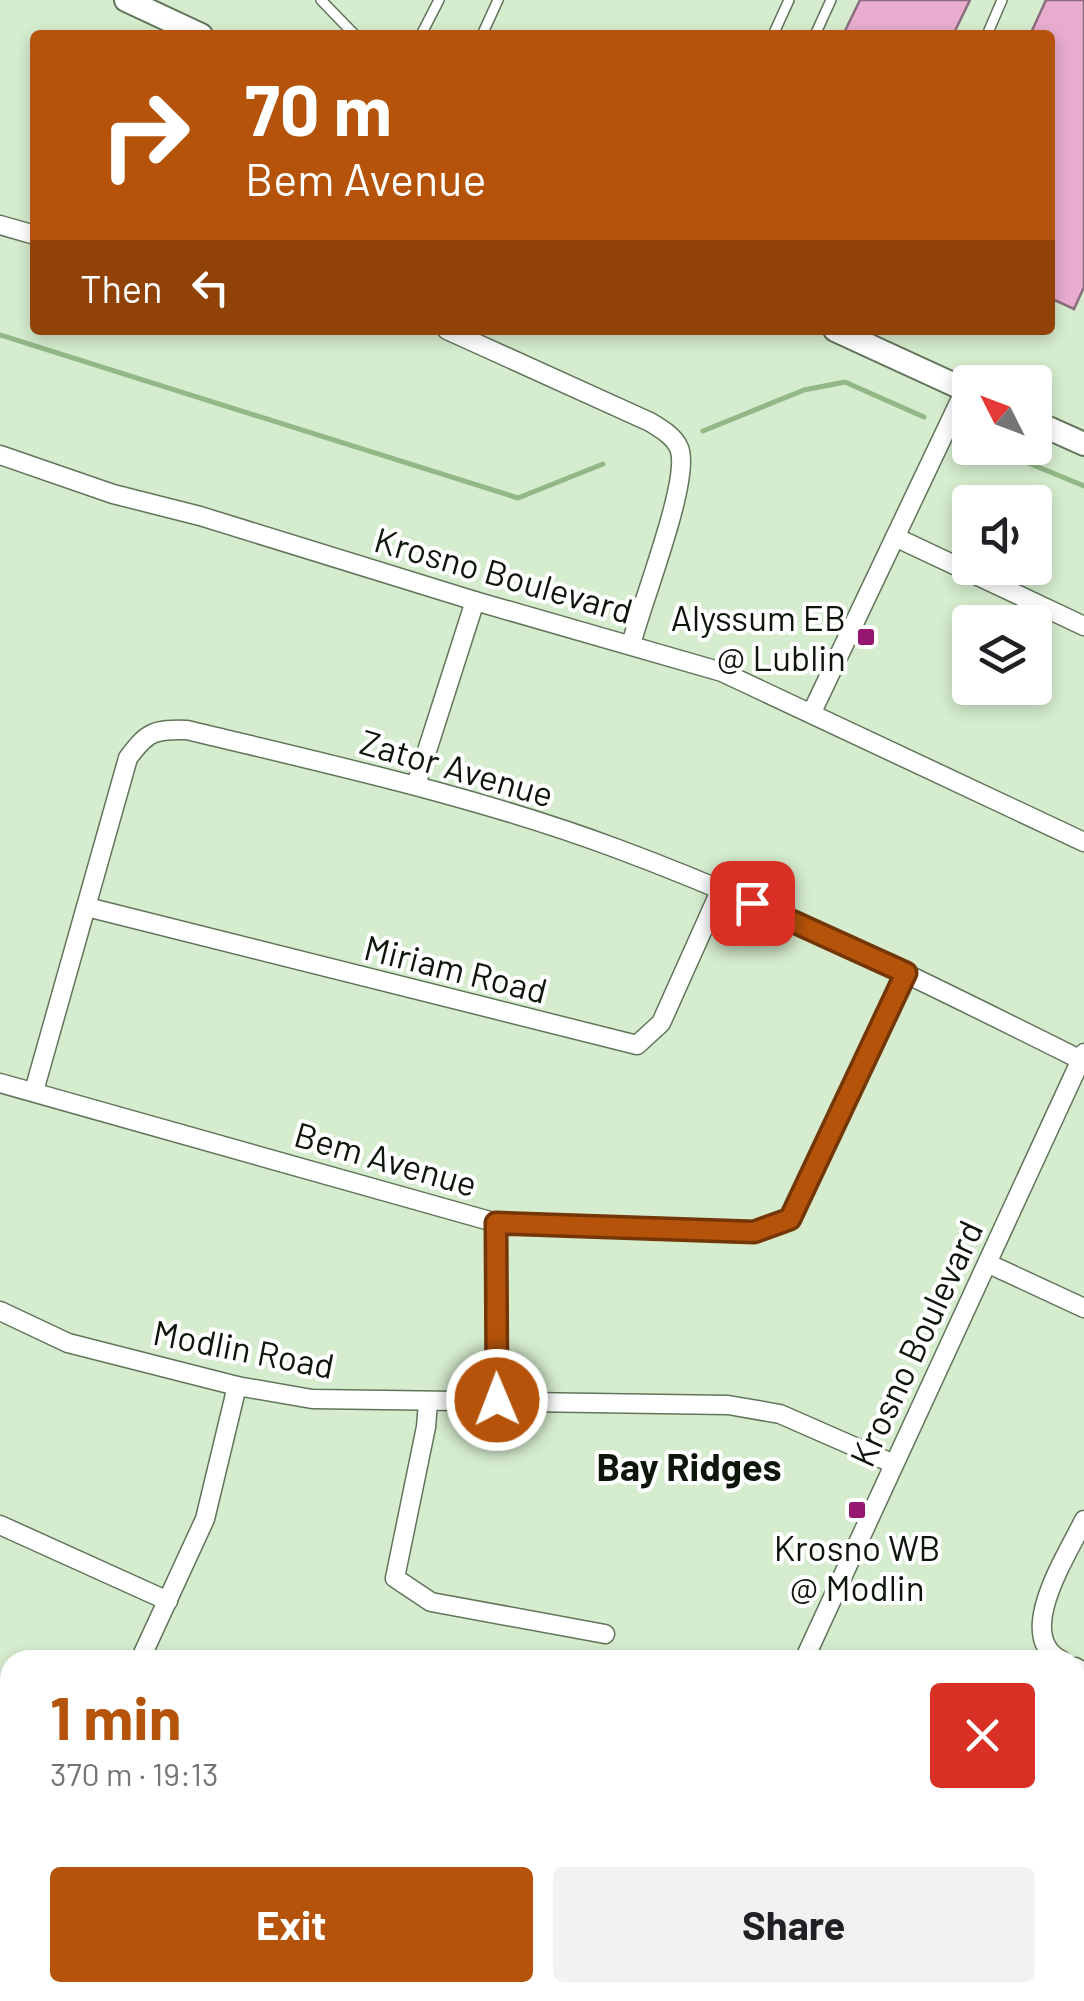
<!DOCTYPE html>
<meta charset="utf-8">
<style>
:root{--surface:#fff;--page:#f2f2f2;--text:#202124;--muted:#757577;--accent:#b45309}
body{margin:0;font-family:Barlow,sans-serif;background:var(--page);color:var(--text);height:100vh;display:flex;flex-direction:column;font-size:38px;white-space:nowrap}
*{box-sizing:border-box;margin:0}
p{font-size:32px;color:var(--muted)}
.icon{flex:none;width:55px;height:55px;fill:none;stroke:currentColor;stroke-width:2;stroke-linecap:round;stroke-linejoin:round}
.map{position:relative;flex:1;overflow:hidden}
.details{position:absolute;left:0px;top:1650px;width:1085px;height:352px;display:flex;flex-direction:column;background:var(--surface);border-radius:30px 30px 0 0;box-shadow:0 5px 15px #0003}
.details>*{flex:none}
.hud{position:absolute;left:30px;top:30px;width:1025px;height:305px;border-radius:10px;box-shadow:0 5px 15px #0003;background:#b45309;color:#fff;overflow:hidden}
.needle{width:65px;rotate:312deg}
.buttons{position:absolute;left:952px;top:365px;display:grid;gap:20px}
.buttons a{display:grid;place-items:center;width:100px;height:100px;border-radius:10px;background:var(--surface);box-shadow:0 5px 15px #0003;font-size:50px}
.pin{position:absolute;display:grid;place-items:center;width:85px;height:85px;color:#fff;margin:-42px;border-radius:20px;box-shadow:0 5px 15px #0006}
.me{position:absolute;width:110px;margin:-55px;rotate:359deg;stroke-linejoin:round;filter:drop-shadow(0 0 8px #0008)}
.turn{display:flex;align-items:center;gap:35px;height:210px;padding:0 50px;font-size:45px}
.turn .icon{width:130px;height:130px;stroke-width:2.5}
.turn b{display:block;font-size:70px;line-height:85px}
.then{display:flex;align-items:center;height:95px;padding:0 50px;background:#0003;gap:20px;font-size:38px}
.round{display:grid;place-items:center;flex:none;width:105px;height:105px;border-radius:10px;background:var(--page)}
.headline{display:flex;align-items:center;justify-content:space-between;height:170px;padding:0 50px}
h1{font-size:60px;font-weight:700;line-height:75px;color:var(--accent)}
.cta{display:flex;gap:20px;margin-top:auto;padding:20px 50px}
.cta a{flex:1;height:115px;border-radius:10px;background:var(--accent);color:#fff;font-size:40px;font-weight:700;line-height:115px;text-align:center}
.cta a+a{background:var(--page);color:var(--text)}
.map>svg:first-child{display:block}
</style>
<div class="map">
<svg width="1084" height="2001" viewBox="0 0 1084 2001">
<rect width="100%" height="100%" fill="#d5ecce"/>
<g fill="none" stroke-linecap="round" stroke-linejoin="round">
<!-- stream -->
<g stroke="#92b886" stroke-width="5">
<path d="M0 335 518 498 603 464"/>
<path d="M703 431 804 390 845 382 924 417"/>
<path d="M992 448 1084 486"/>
</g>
</g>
<!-- building -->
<g fill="#e7acce" stroke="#8c6d7f" stroke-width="2.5">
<path d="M860 0H970L953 35H843Z"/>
<path d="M1046 0H1084V287L1074 309 1050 298V35H1030Z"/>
</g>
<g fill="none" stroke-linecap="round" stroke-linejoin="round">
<defs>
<g id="service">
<path d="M321 0 355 35"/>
<path d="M421 35 439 0"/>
<path d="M482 35 498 0"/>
<path d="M773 35 789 0"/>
<path d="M815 35 831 0"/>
<path d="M987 35 1002 0"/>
</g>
<g id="minor">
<path d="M0 225 35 235"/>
<path d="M447 330 650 422C660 428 674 436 679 448 692 478 640 607 631 645"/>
<path d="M0 455 113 494 200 516 475 601 722 672 1084 842"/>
<path d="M895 537 1084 626"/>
<path d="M812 712 965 390"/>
<path d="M416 785 475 601"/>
<path d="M87 907 637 1045 661 1023 721 889"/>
<path d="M0 1083 497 1223 754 1232 790 1219 906 973"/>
<path d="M34 1091 128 758C147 732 154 729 187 730 332 765 479 797 618 849 777 908 929 984 1081 1060"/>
<path d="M497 1223V1400"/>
<path d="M989 1264 1084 1308"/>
<path d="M0 1311 68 1343 237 1386 312 1399 728 1405 780 1414 894 1464"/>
<path d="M428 1403 426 1427 395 1578 431 1602 605 1634"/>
<path d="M0 1525 168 1601"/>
<path d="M140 1660 205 1519 237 1386"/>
<path d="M804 1660 1084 1053"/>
<path d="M1061 1660C1013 1636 1068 1554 1084 1520"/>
<path d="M1075 1667 1084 1672"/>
<path d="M1075 1884 1084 1888"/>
<path d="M0 1942 10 1940"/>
<path d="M853 1992 869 2001"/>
<path d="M505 2001 525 1992"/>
</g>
<g id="tertiary">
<path d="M126 0 201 35"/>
<path d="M835 330 970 392"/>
<path d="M1035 422 1084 444"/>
</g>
</defs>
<!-- service casing -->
<use href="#service" stroke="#61755a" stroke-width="12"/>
<!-- minor casing -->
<use href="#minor" stroke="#61755a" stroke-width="21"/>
<!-- tertiary casing -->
<use href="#tertiary" stroke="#61755a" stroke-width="26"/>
<!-- path -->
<path stroke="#899a84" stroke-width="2.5" stroke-dasharray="5 8" stroke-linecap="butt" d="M106 2001 110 1992"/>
<!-- service -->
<use href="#service" stroke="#fff" stroke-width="9"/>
<!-- minor -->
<use href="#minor" stroke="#fff" stroke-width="18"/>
<!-- tertiary -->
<use href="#tertiary" stroke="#fff" stroke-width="22"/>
</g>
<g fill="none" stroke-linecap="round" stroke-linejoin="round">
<defs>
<path id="route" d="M497 1400 496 1223 754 1232 790 1219 906 973 752 903"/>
</defs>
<!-- route casing -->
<use href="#route" stroke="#753606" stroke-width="25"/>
<!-- route -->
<use href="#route" stroke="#b45309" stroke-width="18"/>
</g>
<!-- markers -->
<g fill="#961770" stroke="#fff" stroke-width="4">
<rect x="856" y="627" width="20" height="20" rx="5"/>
<rect x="847" y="1500" width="20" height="20" rx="5"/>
</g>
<g text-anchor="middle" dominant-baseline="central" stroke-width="8" stroke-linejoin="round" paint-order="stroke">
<!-- street labels -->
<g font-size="35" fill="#0e160c" stroke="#fff">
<text transform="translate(504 574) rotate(16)">Krosno Boulevard</text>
<text transform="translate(457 767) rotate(16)">Zator Avenue</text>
<text transform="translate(456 968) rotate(14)">Miriam Road</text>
<text transform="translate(386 1158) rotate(16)">Bem Avenue</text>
<text transform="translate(915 1343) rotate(-65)">Krosno Boulevard</text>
<text transform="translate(244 1348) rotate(11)">Modlin Road</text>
</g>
<!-- poi labels -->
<g font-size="35" fill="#0e160c" stroke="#fff" text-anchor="end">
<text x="846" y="617">Alyssum EB<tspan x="846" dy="40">@ Lublin</tspan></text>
<text x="857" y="1547" text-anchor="middle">Krosno WB<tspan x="857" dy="40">@ Modlin</tspan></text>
</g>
<!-- neighbourhood labels -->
<g font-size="38" font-weight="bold" fill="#0e160c" stroke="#fff">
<text x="689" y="1466">Bay Ridges</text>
</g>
</g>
</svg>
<div class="buttons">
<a><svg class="needle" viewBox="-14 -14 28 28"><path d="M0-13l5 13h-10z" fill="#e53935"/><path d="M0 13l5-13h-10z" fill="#757577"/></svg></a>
<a><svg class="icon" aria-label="sound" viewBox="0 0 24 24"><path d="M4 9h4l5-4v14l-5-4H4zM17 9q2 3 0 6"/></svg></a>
<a><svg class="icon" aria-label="layers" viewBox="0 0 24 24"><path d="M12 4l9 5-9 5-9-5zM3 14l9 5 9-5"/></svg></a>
</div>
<div class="pin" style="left:752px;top:903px;background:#d93025"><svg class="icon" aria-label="arrive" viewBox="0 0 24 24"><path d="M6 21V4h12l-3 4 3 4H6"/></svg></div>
<svg class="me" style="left:497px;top:1400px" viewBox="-20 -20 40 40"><circle r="17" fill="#b45309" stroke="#fff" stroke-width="3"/><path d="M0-11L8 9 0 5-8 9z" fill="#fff"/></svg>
<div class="hud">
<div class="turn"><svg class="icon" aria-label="right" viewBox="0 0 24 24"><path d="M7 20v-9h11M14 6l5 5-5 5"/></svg><div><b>70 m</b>Bem Avenue</div></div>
<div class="then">Then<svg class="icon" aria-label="left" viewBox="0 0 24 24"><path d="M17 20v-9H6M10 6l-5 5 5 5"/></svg></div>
</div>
<section class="details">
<div class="headline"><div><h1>1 min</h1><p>370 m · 19:13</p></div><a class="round" style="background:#d93025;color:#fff"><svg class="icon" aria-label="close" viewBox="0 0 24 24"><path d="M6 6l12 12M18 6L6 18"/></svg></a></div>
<div class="cta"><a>Exit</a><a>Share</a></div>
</section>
</div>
